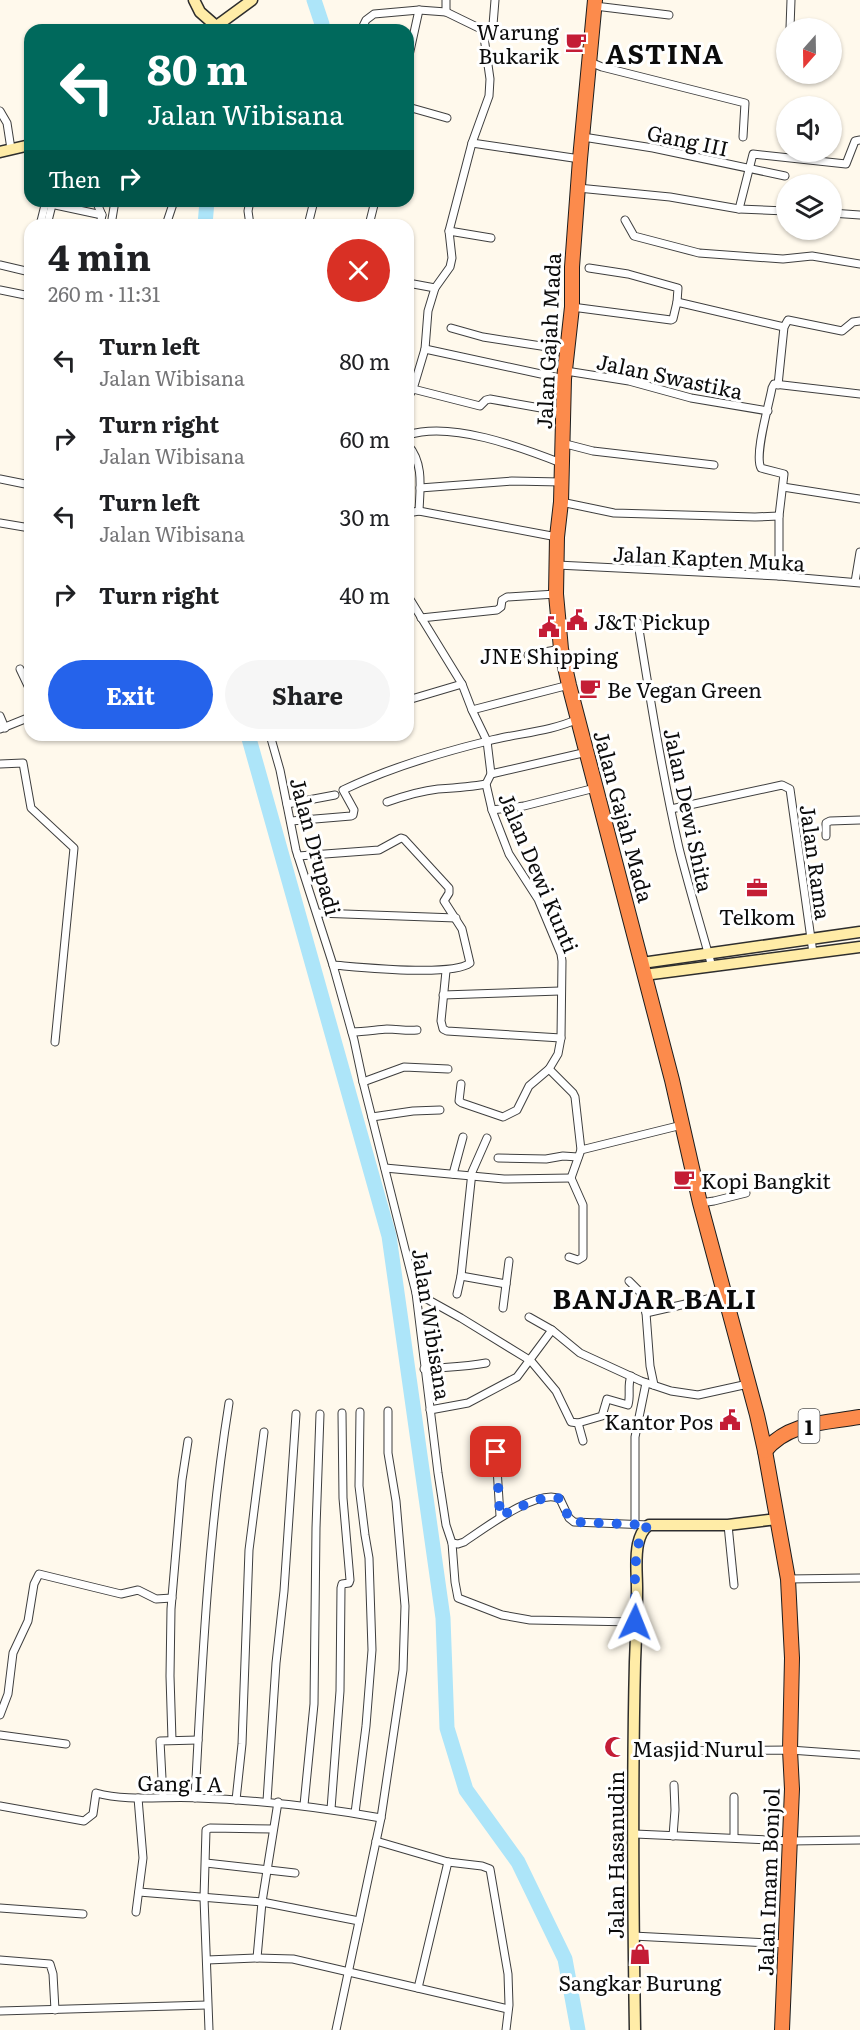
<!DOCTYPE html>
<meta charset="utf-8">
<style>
:root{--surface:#fff;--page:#f6f6f6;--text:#202124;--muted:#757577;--accent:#2563eb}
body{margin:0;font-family:Literata,serif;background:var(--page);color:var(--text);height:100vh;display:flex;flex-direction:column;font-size:22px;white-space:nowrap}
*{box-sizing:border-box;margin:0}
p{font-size:20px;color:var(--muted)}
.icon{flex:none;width:33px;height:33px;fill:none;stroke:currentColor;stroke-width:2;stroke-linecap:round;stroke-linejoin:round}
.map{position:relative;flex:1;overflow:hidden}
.side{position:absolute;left:24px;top:219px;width:390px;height:522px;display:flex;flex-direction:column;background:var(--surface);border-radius:18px;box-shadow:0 2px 4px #0004}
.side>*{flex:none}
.banner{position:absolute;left:24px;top:24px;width:390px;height:183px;border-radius:18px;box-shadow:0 2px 4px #0004;background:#00695c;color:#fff;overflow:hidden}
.needle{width:39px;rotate:200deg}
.tools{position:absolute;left:776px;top:18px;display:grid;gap:12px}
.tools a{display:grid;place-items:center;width:66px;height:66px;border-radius:50%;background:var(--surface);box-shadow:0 2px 4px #0004;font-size:30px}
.pin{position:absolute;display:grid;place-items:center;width:51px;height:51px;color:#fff;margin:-26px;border-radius:12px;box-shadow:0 3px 9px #0006}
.me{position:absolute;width:66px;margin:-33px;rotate:2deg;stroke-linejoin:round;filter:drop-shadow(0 0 4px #0008)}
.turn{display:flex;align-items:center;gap:21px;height:126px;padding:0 24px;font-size:27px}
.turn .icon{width:78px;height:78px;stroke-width:2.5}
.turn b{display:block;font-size:42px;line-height:51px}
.then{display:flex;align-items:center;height:57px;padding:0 24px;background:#0003;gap:12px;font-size:22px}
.round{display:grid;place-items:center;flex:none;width:63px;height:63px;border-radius:32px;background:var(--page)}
.headline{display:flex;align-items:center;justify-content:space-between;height:102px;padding:0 24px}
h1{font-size:36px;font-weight:700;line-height:45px}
.cta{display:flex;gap:12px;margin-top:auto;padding:12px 24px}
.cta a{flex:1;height:69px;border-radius:36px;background:var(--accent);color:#fff;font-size:24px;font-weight:700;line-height:69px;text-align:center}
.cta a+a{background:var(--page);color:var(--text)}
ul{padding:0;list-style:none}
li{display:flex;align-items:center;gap:18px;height:78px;padding:0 24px}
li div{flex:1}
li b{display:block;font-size:22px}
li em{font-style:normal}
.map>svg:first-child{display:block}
</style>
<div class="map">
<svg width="860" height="2030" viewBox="0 0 860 2030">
<rect width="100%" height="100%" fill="#fff9ec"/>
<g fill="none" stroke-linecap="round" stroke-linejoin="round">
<!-- river -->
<g stroke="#ade5f9" stroke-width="15">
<path d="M314 0 322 24V30"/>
<path d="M205 225 207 201"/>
<path d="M248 735 389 1236 443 1618 447 1728 466 1790 518 1862 565 1959 578 2030"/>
</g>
<defs>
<g id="street">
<path d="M446 0V12"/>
<path d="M595 6 669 15"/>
<path d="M790 28 791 0"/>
<path d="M361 30 366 20 374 14 419 10 446 12 483 30 490 79 489 96 472 143 449 231 452 258 450 267 435 288 428 311 425 349 413 389 408 397"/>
<path d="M483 30 493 25 495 0"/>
<path d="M408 60 419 10"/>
<path d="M590 62 602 67 745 103 743 137"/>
<path d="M816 74H822"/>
<path d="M408 107 447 118"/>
<path d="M0 111 7 123 11 149"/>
<path d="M583 137 653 148 785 176"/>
<path d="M472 143 580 159"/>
<path d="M578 188 670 197 739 209 786 211"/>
<path d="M96 201 102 215 100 225"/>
<path d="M250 201 248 211 250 225"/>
<path d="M46 203 102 215"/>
<path d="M739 209 753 154 846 164 855 141 860 140"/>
<path d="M831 213 860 215"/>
<path d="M625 220 634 236 699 253 783 259 812 256 860 264"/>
<path d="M40 225 46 201"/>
<path d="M47 225 53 201"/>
<path d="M111 225 115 201"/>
<path d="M166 225 174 201"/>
<path d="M308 225 314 201"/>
<path d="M369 225 375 201"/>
<path d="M449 231 491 238"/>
<path d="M0 265 30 272"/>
<path d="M589 268 628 274 678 288 677 302"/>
<path d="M408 283 435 288"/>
<path d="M0 290 30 296"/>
<path d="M572 307 671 320 673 319 677 302 784 327"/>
<path d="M451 328 483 337 567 350"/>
<path d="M425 349 564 379"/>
<path d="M566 371 629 381 691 398 768 411"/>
<path d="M778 385 784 327 788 320 842 331 853 322 860 321"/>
<path d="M413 389 480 406 486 400 490 399 563 412"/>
<path d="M408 435C451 421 520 447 561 463"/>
<path d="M562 443 593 451 714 465"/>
<path d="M408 445C424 463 420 488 419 511"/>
<path d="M0 479 30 485"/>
<path d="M783 487 860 499"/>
<path d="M420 488 512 481 561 482"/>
<path d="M561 502 614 513 755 517 779 516"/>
<path d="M408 513 419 511 557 537"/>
<path d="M0 523 30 528"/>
<path d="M557 565 779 576 860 583"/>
<path d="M779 576V516L784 474 761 468C754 455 769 405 772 388L774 384 860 394"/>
<path d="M855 582 860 552"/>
<path d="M408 596 462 684 472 710 487 741 491 774 486 784 492 810 509 854 538 899 561 954 562 961 561 1038 558 1054 549 1069 529 1086 517 1110 503 1117 462 1103 459 1101 461 1084"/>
<path d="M421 618 497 610 501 607 502 600 507 597 556 594"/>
<path d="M638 623C650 698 662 773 679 848 689 888 701 927 712 967"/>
<path d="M528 655 561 649"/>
<path d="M20 669 30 690"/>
<path d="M408 700 462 684"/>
<path d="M472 710 569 685"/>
<path d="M0 716 5 728"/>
<path d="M0 729 30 717"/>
<path d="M270 735 280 770 296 850 333 965"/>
<path d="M0 764 23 763 31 808 74 848 55 1042"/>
<path d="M491 774 587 752"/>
<path d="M387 802C404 796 420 791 438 789 454 788 470 787 486 784"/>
<path d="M287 804 335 795"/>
<path d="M671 809 782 785 790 789 813 953"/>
<path d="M492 810 524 806 595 788"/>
<path d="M291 821 351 816 353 815 354 810 343 790C389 768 439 753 488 741 518 733 549 732 578 719"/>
<path d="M826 836V823L830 821 860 820"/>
<path d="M298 856 379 850 401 838 404 839 449 888V893L444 901 462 929 470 963C452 977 359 967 333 965L354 1040 363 1082 416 1293 438 1473 446 1525 452 1543 455 1582 458 1598 502 1615 530 1620 635 1622"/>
<path d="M317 913 456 918"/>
<path d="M446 971 441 1021 443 1029 447 1031 561 1038"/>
<path d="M443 995 560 991"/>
<path d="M352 1032C363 1032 375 1030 387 1029 398 1029 406 1031 417 1030"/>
<path d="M549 1069 573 1093 575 1097 581 1150"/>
<path d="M363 1082 404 1067 448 1069"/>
<path d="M372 1117 413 1111 440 1110"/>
<path d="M498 1158 546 1159 563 1156 578 1157"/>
<path d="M385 1168 504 1179 571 1178"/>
<path d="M453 1174 463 1137"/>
<path d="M571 1178 581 1150 682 1125"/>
<path d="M700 1203 714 1201 746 1193"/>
<path d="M569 1257 578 1260 583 1257V1205L571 1178"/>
<path d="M461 1276 506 1284"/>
<path d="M629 1281 640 1292 646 1313 650 1366 654 1385"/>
<path d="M416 1293 461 1318 531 1361 556 1391 571 1422 578 1423 583 1441"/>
<path d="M457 1294 461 1276 472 1172 487 1138"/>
<path d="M503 1308 509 1261"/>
<path d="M646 1313 725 1295"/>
<path d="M529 1317 552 1330 580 1353 641 1381 671 1391 698 1395 748 1384"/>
<path d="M424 1369C445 1367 465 1367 486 1363"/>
<path d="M430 1410 468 1403 517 1377 552 1330"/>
<path d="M578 1423 602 1416 607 1399 628 1405C631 1395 627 1386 631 1376"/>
<path d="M496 1452 500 1516"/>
<path d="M635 1524V1437L646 1383"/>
<path d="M728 1525 734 1585"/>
<path d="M452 1543 458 1544 464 1542C482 1530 539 1487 560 1499L569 1518 574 1522 649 1525"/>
<path d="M788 1579 860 1578"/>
<path d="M0 1715 8 1694 13 1653 28 1621 34 1584 39 1574 121 1594 138 1590 156 1599 172 1598"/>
<path d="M0 1735 66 1744"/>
<path d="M172 1740 170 1676 171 1609 182 1480 188 1441"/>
<path d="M634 1751 790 1750 860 1755"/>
<path d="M163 1797 160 1741 198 1740"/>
<path d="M195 1798C202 1665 208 1534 229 1403"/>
<path d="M236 1800 242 1744 249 1550 264 1432"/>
<path d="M267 1801 276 1663 284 1591 296 1414"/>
<path d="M304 1805 314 1704 316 1528 320 1414"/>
<path d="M0 1806 84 1821 93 1814 96 1793C128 1802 165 1796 197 1798 259 1800 320 1807 381 1818"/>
<path d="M331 1809 340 1691 341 1588 342 1584 349 1583 350 1580 343 1498 342 1413"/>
<path d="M355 1813 366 1726 372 1650 369 1558 365 1535 359 1486 360 1412"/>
<path d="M635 1834 791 1841 860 1840"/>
<path d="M673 1836 675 1810 674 1785"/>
<path d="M734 1837V1797"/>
<path d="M376 1841 448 1862 482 1866 490 1869 508 1974 509 2005 506 2030"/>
<path d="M206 1863 295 1873"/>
<path d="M139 1892 262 1902 359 1921"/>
<path d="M0 1908 83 1914"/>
<path d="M136 1912 143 1858 138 1798"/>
<path d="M633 1936 786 1944"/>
<path d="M257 1958 262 1902 278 1802"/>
<path d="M0 1960 50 1964 53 1974 55 2010"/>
<path d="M207 1960 257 1958 293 1959 508 2009"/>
<path d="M418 1988 448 1862"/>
<path d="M0 2011 207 2005"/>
<path d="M209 2030 204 1898 206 1830 210 1828 273 1829"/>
<path d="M336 2030 381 1818 403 1670 405 1606 396 1501 388 1453V1411"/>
</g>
<g id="secondary">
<path d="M194 0 200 12 216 26"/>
<path d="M211 30 252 0"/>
<path d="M0 152 30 145"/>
<path d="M642 963 860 932"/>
<path d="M644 975 860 947"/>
<path d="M635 2030C633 1907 632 1785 635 1662 636 1638 637 1613 637 1589 637 1574 635 1559 638 1544 640 1536 642 1530 649 1525H728L777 1519"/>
</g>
<g id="highway">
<path d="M595 0 580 159 572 267V307L564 379 561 502 557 537 556 594 561 649 569 685 672 1080 700 1203 757 1415 765 1451 788 1579 792 1658 790 1750 792 1789 782 2030"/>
<path d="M765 1451C788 1422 826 1423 860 1417"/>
</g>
</defs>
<!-- street casing -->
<use href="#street" stroke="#3f3f3f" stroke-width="9"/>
<!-- secondary casing -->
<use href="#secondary" stroke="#2e2e2e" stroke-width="13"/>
<!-- highway casing -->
<use href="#highway" stroke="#1d1d1d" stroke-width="16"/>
<!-- street -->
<use href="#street" stroke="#fff" stroke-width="7"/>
<!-- secondary -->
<use href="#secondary" stroke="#ffeca7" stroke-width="10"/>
<!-- highway -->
<use href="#highway" stroke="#fc8b4c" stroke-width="14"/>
</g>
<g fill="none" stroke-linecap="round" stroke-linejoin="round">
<!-- route -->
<path stroke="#2563eb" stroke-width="10" stroke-dasharray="0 18" d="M496 1452 500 1516C514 1510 547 1492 560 1499L569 1518 574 1522 649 1525C630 1538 636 1599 635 1622"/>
</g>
<!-- icons -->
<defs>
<symbol id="cafe-bare" viewBox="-9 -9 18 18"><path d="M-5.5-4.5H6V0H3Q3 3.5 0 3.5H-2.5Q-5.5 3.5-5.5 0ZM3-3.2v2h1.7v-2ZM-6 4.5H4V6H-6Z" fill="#c41d36" stroke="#fff" stroke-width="2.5" paint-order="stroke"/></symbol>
<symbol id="civic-bare" viewBox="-9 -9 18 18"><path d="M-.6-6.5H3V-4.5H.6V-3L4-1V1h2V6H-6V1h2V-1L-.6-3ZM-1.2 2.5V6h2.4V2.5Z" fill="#c41d36" stroke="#fff" stroke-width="2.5" paint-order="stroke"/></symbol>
<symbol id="office-bare" viewBox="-9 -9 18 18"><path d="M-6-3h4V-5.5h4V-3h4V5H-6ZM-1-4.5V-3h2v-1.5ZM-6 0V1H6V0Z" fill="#c41d36" stroke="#fff" stroke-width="2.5" paint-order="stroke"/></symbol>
<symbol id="mosque-bare" viewBox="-9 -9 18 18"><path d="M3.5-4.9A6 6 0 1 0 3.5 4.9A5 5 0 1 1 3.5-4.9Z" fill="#c41d36" stroke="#fff" stroke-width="2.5" paint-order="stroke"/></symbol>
<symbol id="shop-bare" viewBox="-9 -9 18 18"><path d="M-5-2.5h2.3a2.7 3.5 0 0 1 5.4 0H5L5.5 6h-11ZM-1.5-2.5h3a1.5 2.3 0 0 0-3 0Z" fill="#c41d36" stroke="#fff" stroke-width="2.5" paint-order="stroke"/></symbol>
</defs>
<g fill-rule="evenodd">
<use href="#cafe-bare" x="561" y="27" width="30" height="30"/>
<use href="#civic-bare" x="562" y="605" width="30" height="30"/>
<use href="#civic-bare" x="534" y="612" width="30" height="30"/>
<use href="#cafe-bare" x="575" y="673" width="30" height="30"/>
<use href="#office-bare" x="742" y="873" width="30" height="30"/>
<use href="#cafe-bare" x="669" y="1164" width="30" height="30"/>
<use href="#civic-bare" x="715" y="1405" width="30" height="30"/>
<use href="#mosque-bare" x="600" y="1732" width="30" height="30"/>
<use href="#shop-bare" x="625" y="1939" width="30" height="30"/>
</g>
<g text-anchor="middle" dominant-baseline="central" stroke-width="6" stroke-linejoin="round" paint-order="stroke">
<!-- shield labels -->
<rect fill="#fff" stroke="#555" stroke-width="1.5" x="798.5" y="1409" width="21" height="34" rx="4.5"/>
<g font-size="20" font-weight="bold" fill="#0c0c0c">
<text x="809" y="1426">1</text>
</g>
<!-- poi labels -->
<g font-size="21" fill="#0c0c0c" stroke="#fff" text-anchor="start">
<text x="559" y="30" text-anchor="end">Warung<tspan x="559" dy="24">Bukarik</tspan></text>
<text x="594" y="620">J&amp;T Pickup</text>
<text x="549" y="654" text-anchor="middle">JNE Shipping</text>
<text x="607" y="688">Be Vegan Green</text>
<text x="757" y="915" text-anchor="middle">Telkom</text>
<text x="701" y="1179">Kopi Bangkit</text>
<text x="713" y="1420" text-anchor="end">Kantor Pos</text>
<text x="632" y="1747">Masjid Nurul</text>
<text x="640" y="1981" text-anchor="middle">Sangkar Burung</text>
</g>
<!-- street labels -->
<g font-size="21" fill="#0c0c0c" stroke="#fff">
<text transform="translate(688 139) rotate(12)">Gang III</text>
<text transform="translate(547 341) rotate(-87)">Jalan Gajah Mada</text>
<text transform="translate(670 375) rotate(12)">Jalan Swastika</text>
<text transform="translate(709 557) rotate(3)">Jalan Kapten Muka</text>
<text transform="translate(690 810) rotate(78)">Jalan Dewi Shita</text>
<text transform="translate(625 816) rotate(75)">Jalan Gajah Mada</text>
<text transform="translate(317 846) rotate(75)">Jalan Drupadi</text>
<text transform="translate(817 862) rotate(82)">Jalan Rama</text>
<text transform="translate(540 872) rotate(67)">Jalan Dewi Kunti</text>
<text transform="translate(433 1324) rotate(81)">Jalan Wibisana</text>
<text transform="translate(180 1782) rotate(1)">Gang I A</text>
<text transform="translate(614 1855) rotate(-90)">Jalan Hasanudin</text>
<text transform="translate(767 1882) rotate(-88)">Jalan Imam Bonjol</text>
</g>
<!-- district labels -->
<g font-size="27" font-weight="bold" letter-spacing="1.5" fill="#0c0c0c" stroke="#fff">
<text x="665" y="52">ASTINA</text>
<text x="655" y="1297">BANJAR BALI</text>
</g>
</g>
</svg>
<div class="tools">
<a><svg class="needle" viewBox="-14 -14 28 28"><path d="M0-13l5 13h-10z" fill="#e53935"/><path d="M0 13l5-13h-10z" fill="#757577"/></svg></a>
<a><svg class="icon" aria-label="sound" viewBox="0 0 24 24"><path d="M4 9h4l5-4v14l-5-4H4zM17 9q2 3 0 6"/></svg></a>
<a><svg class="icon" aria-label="layers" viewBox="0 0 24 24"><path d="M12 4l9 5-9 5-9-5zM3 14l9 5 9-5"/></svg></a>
</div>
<div class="pin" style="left:496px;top:1452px;background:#d93025"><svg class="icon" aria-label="arrive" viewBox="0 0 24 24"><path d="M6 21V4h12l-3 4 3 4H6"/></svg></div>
<svg class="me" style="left:635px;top:1622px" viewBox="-20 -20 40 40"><path d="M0-17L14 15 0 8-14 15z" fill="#2563eb" stroke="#fff" stroke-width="4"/></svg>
<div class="banner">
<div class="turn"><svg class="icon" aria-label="left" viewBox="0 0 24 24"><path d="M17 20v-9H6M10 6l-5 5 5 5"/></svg><div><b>80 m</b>Jalan Wibisana</div></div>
<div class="then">Then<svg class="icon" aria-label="right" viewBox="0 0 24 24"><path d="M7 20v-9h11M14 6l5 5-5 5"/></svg></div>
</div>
<section class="side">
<div class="headline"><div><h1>4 min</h1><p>260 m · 11:31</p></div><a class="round" style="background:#d93025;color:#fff"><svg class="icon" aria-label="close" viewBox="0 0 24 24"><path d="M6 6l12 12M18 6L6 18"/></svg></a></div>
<ul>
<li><svg class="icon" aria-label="left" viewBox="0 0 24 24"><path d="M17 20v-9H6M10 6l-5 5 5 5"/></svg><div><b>Turn left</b><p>Jalan Wibisana</p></div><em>80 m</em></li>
<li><svg class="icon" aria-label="right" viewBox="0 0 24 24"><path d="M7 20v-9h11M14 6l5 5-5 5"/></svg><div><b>Turn right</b><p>Jalan Wibisana</p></div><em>60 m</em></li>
<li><svg class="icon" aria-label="left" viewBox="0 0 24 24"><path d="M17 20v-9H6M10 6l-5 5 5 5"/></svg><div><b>Turn left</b><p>Jalan Wibisana</p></div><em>30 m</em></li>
<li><svg class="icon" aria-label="right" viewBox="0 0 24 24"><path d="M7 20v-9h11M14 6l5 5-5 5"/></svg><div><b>Turn right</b></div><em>40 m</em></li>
</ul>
<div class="cta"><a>Exit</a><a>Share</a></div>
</section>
</div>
